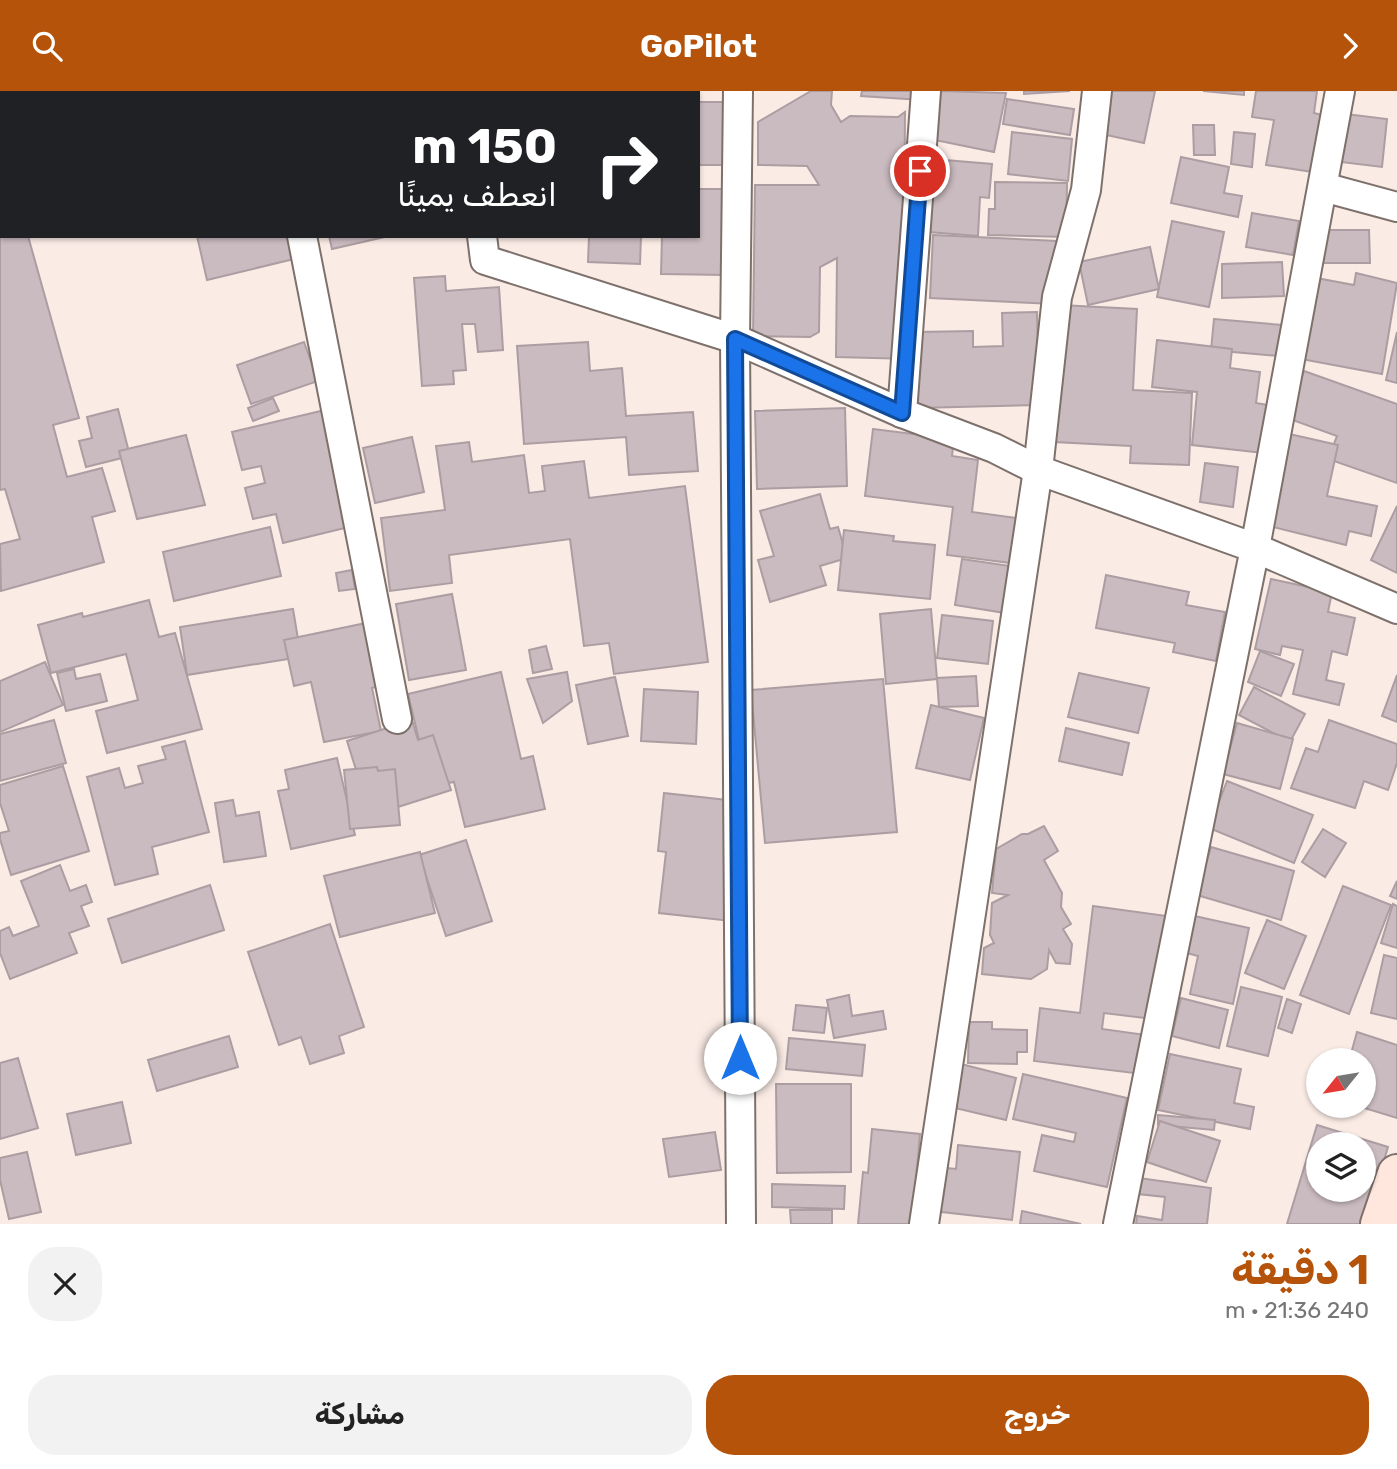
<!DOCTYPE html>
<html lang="ar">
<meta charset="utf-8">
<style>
:root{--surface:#fff;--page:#f2f2f2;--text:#222;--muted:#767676;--accent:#b45309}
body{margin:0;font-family:Rubik,"Noto Sans Arabic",sans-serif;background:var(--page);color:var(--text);direction:rtl;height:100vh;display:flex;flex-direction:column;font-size:26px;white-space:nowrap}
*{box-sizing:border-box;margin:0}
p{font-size:23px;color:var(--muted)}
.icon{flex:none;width:38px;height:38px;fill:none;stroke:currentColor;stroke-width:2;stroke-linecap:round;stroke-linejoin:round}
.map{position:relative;height:1133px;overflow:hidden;direction:ltr}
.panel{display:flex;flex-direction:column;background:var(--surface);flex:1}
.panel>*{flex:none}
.guide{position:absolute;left:0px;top:0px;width:700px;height:147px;box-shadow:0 2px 5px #0004;direction:rtl;background:#202124;color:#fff;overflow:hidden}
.needle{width:46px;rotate:240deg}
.buttons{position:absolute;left:1306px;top:957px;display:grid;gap:14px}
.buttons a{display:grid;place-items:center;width:70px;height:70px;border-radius:50%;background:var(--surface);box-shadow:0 2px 5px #0004;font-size:35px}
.pin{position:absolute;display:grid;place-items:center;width:60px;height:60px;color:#fff;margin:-30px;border:4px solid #fff;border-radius:50%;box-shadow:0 2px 7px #0007}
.me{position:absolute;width:77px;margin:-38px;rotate:0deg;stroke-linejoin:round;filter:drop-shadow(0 0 5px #0008)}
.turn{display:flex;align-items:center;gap:24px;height:147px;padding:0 28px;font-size:32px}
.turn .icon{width:91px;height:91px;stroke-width:2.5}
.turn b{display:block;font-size:49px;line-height:60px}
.round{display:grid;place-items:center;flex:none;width:74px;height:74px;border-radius:28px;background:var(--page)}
.overview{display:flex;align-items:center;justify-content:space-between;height:119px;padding:0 28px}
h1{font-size:42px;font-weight:700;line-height:52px;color:var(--accent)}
.primary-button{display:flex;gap:14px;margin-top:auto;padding:14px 28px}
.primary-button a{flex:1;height:80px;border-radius:28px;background:var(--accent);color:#fff;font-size:28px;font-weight:700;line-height:80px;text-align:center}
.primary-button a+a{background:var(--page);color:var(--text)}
header{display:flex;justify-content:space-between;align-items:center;height:91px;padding:0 28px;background:var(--accent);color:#fff;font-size:32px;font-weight:700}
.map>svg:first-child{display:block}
</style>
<header><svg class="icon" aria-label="forward" viewBox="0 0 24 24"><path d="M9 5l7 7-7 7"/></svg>GoPilot<svg class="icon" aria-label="search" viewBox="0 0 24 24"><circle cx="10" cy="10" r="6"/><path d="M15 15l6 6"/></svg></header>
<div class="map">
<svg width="1397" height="1133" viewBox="0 0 1397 1133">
<rect width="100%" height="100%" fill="#faebe5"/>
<!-- building -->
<g fill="#cabbc0" stroke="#ac9da2" stroke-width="2" fill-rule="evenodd">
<rect x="179" y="0" width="74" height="2"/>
<rect x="374" y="0" width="72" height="2"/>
<rect x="594" y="0" width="94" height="2"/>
<path d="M811 0H832L831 14 841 31 850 25 898 26 905 21 904 160 911 268 836 266 837 167 820 176 819 241 810 246 753 245 755 94H819L807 75 758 74V31Z"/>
<path d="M862 0H921V9L861 5Z"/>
<path d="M939 0 1006 2 994 61 930 48Z"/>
<path d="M1024 0H1070L1024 3Z"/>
<path d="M1106 0H1155L1144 52 1097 42Z"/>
<path d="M1203 0H1244V4Z"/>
<path d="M1256 0H1317L1314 22 1322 24 1313 81 1266 74 1274 29 1252 26Z"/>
<path d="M1007 8 1074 18 1070 44 1003 33Z"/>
<path d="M698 11H728L727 74H698Z"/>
<path d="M1338 22 1387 28 1382 76 1332 70Z"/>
<path d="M1193 34H1214L1215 64H1194Z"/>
<path d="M1012 41 1072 48 1068 90 1008 83Z"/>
<path d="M1234 41 1255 43 1252 76 1231 73Z"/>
<path d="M0 47 2 145H28L79 327 53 334 67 386 102 377 115 420 92 426 104 471 1 500 0 453 20 448 5 398 0 399Z"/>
<path d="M1181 66 1229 76 1224 102 1242 105 1238 126 1171 112Z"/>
<path d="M933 68 992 73 989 107 980 106 978 145 928 141Z"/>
<path d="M995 91 1067 92 1066 146 988 144 989 118H995Z"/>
<path d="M698 98H728L726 184 661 183 662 145H698Z"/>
<path d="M1252 122 1299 130 1293 164 1246 156Z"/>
<path d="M1172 130 1224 141 1209 216 1157 206Z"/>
<path d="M1323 139H1369L1370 172H1323Z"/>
<path d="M933 144 1057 150 1054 213 930 207Z"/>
<path d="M197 145H293L298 167 207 189Z"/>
<path d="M329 145H389L332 158Z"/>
<path d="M589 145H641L640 173 588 171Z"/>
<path d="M1150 156 1159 198 1088 214 1079 171Z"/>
<path d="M1282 171 1284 205 1222 207V173Z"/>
<path d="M1356 182 1397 192 1382 283 1301 268 1311 186 1354 194Z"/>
<path d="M445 185 446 200 499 196 503 259 478 261 475 233H462L466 279 453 280 454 293 422 295 414 187Z"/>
<path d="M1060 214 1137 218 1133 299 1192 302 1189 374 1130 372 1131 355 1054 351Z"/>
<path d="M1037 221 1039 314 918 317 916 241 973 240V256L1003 255 1002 222Z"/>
<path d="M1214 228 1282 234 1279 265 1211 259Z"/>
<path d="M1397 241V292L1386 289Z"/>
<path d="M1157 249 1232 258 1230 277 1260 281 1256 312 1268 314 1263 362 1192 354 1197 301 1152 296Z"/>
<path d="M304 251 318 290 251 313 237 274Z"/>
<path d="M588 251 590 280 622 277 626 325 693 321 698 380 629 384 626 346 524 353 517 255Z"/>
<path d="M1304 280 1397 313V392L1328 368 1337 345 1287 327Z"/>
<path d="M273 307 279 320 253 330 248 317Z"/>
<path d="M845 317 847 395 757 398 755 320Z"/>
<path d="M118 318 130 365 86 376 79 350 92 347 87 326Z"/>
<path d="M325 319 353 435 283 452 276 423 253 428 245 397 265 392 261 375 242 379 232 341Z"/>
<path d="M873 338 954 348 952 365 978 369 972 421 1023 428 1018 473 947 464 953 416 865 405Z"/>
<path d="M1285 342 1338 354 1327 405 1377 415 1371 445 1349 440 1346 454 1265 434Z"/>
<path d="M186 344 205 414 137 428 119 360Z"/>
<path d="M412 346 424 401 375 412 363 357Z"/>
<path d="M469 351 472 371 524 364 529 402 545 400 542 375 584 370 589 407 685 395 708 571 614 583 609 552 584 555 570 448 449 464 452 492 390 500 381 427 445 419 436 355Z"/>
<path d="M1205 372 1238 376 1233 416 1200 411Z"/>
<path d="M820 403 830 438 838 436 847 467 820 475 826 494 770 511 758 469 774 465 760 420Z"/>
<path d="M1397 415V482L1371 469Z"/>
<path d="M270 436 281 485 174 510 163 461Z"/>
<path d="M844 439 894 445 893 450 935 454 930 508 838 499Z"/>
<path d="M962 468 1017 476 1011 523 955 514Z"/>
<path d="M352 479 355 498 339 500 336 482Z"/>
<path d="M1106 484 1189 501 1186 514 1225 521 1216 570 1173 561 1175 552 1096 537Z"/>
<path d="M1271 488 1332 501 1328 521 1355 527 1347 564 1332 560 1326 589 1344 593 1339 614 1293 603 1303 559 1282 555 1280 564 1255 558Z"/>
<path d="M452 503 466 579 409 589 396 513Z"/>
<path d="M149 509 159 546 175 542 202 638 107 662 96 620 138 609 126 563 51 582 38 534 82 522 83 526Z"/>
<path d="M293 518 301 566 187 584 180 536Z"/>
<path d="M931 518 937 588 886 593 880 523Z"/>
<path d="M942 524 993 530 988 573 937 567Z"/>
<path d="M366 532 380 595 372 597 381 640 324 651 311 591 294 595 284 549Z"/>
<path d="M546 555 552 578 533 582 529 559Z"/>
<path d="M1260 560 1294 573 1281 605 1248 591Z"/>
<path d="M45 571 63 614 0 641V590Z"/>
<path d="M74 578 76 588 100 583 107 610 66 620 57 582Z"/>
<path d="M501 581 521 668 533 665 545 718 465 736 454 691 443 693 431 646 419 649 408 603Z"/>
<path d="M567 581 572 610 543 632 527 588Z"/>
<path d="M1079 582 1149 597 1138 642 1068 626Z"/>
<path d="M1397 584V631L1382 625Z"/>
<path d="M976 585 978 615 939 616 937 587Z"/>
<path d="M615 586 628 645 588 653 576 594Z"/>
<path d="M883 588 897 741 765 752 751 599Z"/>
<path d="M1254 596 1305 623 1290 651 1239 624Z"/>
<path d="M644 598 698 601 696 653 641 650Z"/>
<path d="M931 614 984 627 970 689 916 677Z"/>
<path d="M54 629 66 672 0 690V643Z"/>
<path d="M412 629 418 649 433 644 451 699 395 717 390 703 380 706 376 694 362 698 347 650Z"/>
<path d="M1329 629 1397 653V672L1388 699 1364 690 1355 717 1291 697 1306 657 1318 661Z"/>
<path d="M1237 632 1293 648 1280 698 1223 683Z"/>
<path d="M1066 637 1129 652 1122 684 1059 670Z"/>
<path d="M185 650 209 741 152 756 158 783 115 794 87 686 119 677 125 697 143 692 138 675 166 668 162 656Z"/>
<path d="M337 667 355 744 291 758 278 700 289 698 285 679Z"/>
<path d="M63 675 89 760 11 784 0 748V742L9 740 0 712V694Z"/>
<path d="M377 676 378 680 395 678 400 734 350 738 344 679Z"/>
<path d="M1227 690 1313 724 1294 772 1209 737Z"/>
<path d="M664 702 745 711 731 830 659 822 666 761 658 760Z"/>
<path d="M233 709 236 725 259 721 266 765 224 771 215 712Z"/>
<path d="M1044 735 1058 760 1044 769 1062 802 1061 816 1071 833 1063 838 1072 853 1070 873 1056 872 1049 859 1047 878 1031 888 982 883 984 857 994 852 990 844 992 812 1008 804 992 802 996 758 1022 743H1028Z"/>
<path d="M1323 738 1346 752 1325 786 1302 771Z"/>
<path d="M466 749 492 830 446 845 419 764Z"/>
<path d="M1211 756 1294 780 1281 829 1197 804Z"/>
<path d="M420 761 435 822 340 846 324 785Z"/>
<path d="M60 774 70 800 86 794 92 811 81 815 89 835 69 842 77 862 10 888 0 862V840L9 836 13 845 39 835 21 790Z"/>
<path d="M1397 790V808L1390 805Z"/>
<path d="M210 794 224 839 122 872 108 828Z"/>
<path d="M1343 795 1391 814 1349 923 1300 904Z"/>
<path d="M1393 813 1397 815V857L1381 852Z"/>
<path d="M1093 815 1174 826 1161 929 1104 922 1102 938 1146 944 1142 983 1034 970 1040 917 1080 922Z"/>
<path d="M1190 824 1249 837 1233 913 1190 903 1198 865 1183 861Z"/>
<path d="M1267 829 1306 845 1284 898 1245 882Z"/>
<path d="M330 833 364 936 339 945 344 962 310 973 301 946 279 954 248 861Z"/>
<path d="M1384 864 1397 867V928L1371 922Z"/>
<path d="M1241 896 1282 906 1268 965 1227 955Z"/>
<path d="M849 904 852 925 883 920 886 938 834 947 827 909Z"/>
<path d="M1181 907 1228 919 1219 957 1172 945Z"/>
<path d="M1287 908 1301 913 1292 942 1278 937Z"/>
<path d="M796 914 827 917 824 942 793 939Z"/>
<path d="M969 931H992V938L1027 939V961H1017V973L968 972Z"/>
<path d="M1357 941 1397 954V1027L1358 1015H1363V970H1349Z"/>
<path d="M229 945 238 976 157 1000 148 969Z"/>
<path d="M789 947 865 954 862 985 786 978Z"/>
<path d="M1170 963 1241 978 1234 1012 1254 1016 1250 1038 1158 1019Z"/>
<path d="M18 967 38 1037 0 1048V972Z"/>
<path d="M961 973 1016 987 1006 1029 951 1016Z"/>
<path d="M1023 983 1127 1007 1107 1096 1034 1080 1042 1044 1074 1051 1076 1042 1013 1028Z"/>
<path d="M776 993H851V1081L777 1082Z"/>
<path d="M122 1011 131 1052 76 1064 67 1023Z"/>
<path d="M1158 1024 1215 1029 1214 1039 1158 1034Z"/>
<path d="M1160 1030 1220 1050 1206 1091 1147 1071Z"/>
<path d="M1317 1034 1388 1056 1365 1133H1287ZM1318 1054H1363V1099H1318Z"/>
<path d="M872 1038 920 1043 912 1133H858L863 1081 868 1082Z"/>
<path d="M715 1041 721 1079 669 1086 663 1048Z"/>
<path d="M958 1054 1020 1061 1012 1129 933 1120 938 1076 956 1078Z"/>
<path d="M27 1061 41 1121 9 1128 0 1089V1067Z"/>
<path d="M1139 1087 1211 1097 1207 1133H1136L1137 1125 1162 1129 1165 1106 1138 1103Z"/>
<path d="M772 1093 845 1095 844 1118 772 1116Z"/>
<path d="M790 1119H832V1133H791Z"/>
<path d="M1022 1120 1081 1133H1020Z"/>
</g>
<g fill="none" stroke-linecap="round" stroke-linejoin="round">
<defs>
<g id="minor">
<path d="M274 0V2"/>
<path d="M463 0 464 2"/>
<path d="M738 0 735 248 741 1133"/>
<path d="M65 2 77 0"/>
<path d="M1323 96 1397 116"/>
<path d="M302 145 397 628"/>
<path d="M482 145 485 169 735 248 902 322 994 357 1038 379 1255 457 1397 518"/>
<path d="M902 322 926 0"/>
<path d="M924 1133 1038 379 1057 206 1086 99 1097 0"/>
<path d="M1118 1133 1255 457 1340 0"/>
</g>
<path id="secondary" d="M1380 1133 1397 1083"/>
</defs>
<!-- minor casing -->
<use href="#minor" stroke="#7e716c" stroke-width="32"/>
<!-- secondary casing -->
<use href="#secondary" stroke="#7e716c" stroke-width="42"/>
<!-- minor -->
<use href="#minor" stroke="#fff" stroke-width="28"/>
<!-- secondary -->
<use href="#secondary" stroke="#ffe7de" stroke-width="38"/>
</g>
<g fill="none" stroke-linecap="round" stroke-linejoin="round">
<defs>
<path id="route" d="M740 967 735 248 902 322 920 80"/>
</defs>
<!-- route casing -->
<use href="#route" stroke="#114b97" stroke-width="18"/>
<!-- route -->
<use href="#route" stroke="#1a73e8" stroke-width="12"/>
</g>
</svg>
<div class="buttons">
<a><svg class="needle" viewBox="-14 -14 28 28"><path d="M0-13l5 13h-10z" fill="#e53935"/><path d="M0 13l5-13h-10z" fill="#767676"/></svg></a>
<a><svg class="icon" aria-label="layers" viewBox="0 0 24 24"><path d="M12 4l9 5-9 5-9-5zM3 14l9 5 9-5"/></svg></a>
</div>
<div class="pin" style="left:920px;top:80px;background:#d93025"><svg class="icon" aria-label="arrive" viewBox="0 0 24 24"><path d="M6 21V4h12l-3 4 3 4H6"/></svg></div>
<svg class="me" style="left:740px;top:967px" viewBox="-20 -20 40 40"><circle r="19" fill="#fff"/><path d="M0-13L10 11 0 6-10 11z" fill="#1a73e8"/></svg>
<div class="guide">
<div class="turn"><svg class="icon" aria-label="right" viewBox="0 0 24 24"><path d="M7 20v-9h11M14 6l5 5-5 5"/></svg><div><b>150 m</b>انعطف يمينًا</div></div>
</div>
</div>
<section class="panel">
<div class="overview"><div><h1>1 دقيقة</h1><p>240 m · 21:36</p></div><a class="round"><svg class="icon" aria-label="close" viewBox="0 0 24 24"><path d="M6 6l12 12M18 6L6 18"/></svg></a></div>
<div class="primary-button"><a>خروج</a><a>مشاركة</a></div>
</section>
